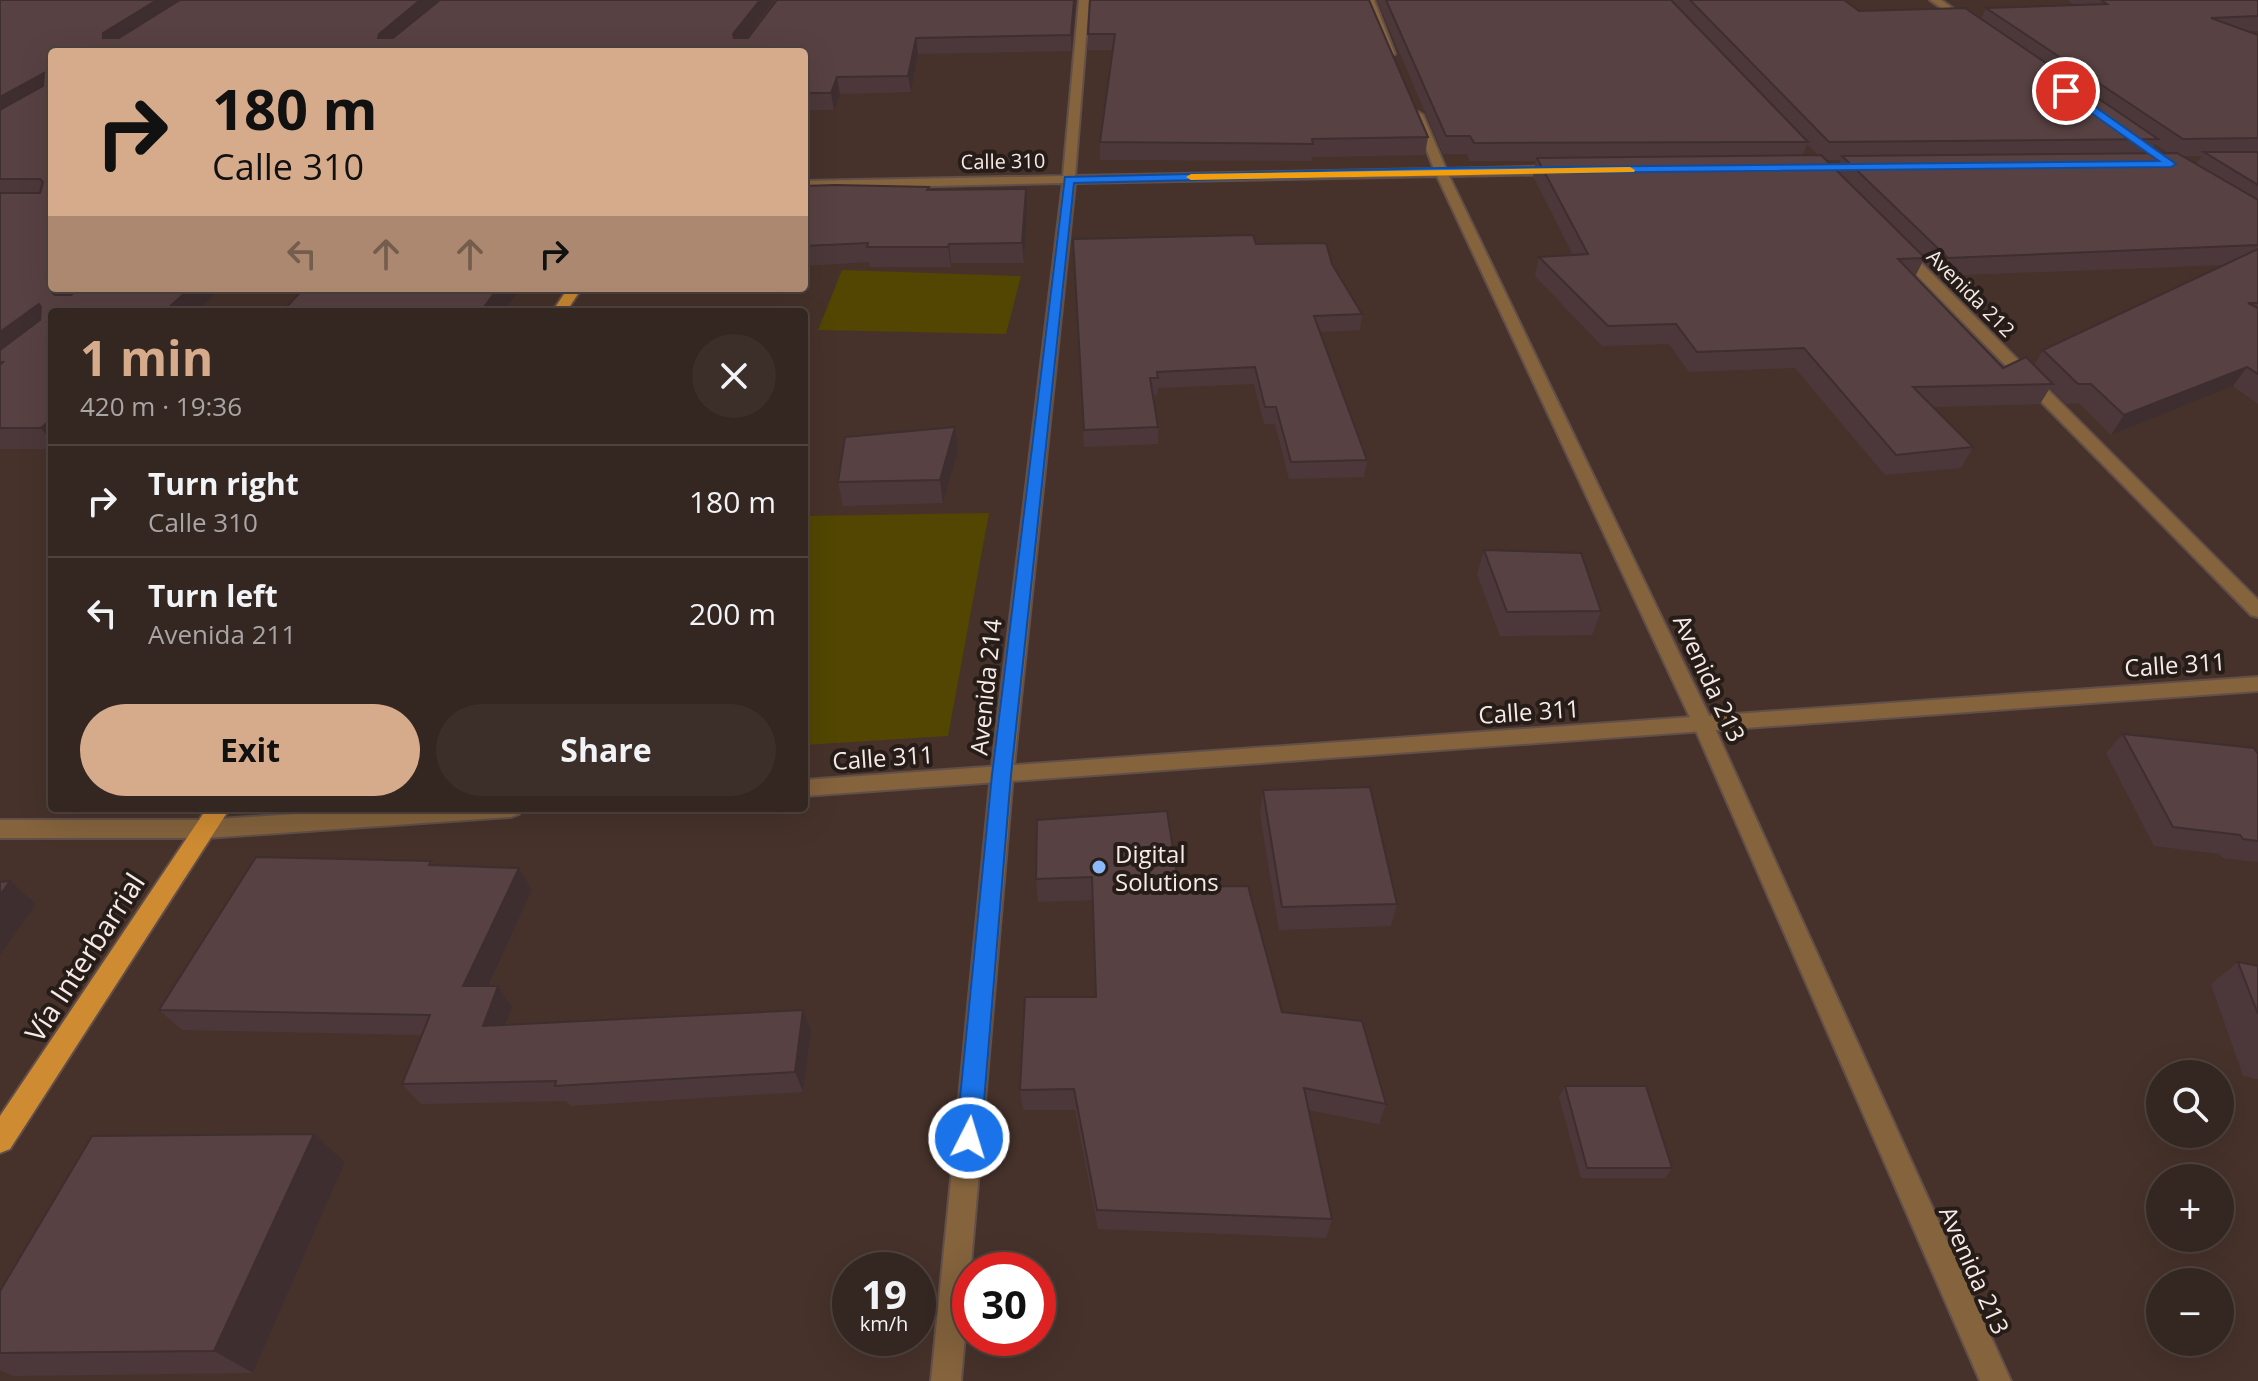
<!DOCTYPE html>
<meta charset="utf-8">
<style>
:root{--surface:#342620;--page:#3c2e29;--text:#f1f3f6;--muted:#a9a5a5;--line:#4e433e;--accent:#d6ab8b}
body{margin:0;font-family:"Open Sans",sans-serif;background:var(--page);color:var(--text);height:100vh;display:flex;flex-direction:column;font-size:30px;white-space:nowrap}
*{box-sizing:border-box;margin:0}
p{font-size:26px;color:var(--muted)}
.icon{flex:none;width:44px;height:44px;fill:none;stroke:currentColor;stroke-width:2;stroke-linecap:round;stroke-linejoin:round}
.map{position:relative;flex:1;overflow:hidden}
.side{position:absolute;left:48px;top:308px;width:760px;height:504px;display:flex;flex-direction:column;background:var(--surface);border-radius:8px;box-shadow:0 8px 32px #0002,0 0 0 2px var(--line)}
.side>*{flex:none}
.banner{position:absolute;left:48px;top:48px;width:760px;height:244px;border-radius:8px;box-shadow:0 8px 32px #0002,0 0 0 2px var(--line);background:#d6ab8b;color:#111;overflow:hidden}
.buttons{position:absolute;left:2146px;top:1060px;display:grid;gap:16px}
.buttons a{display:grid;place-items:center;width:88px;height:88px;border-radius:50%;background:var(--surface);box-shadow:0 8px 32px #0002,0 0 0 2px var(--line);font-size:40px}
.speed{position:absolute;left:832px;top:1252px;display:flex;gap:16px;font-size:40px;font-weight:700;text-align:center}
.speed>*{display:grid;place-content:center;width:104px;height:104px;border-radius:50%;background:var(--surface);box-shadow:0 8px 32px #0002,0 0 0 2px var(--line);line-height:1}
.speed small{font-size:20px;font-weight:400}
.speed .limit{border:12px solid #d22;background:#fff;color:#111}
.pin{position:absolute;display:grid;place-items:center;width:68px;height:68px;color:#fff;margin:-34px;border:4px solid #fff;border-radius:50%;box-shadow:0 2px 8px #0007}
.me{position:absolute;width:88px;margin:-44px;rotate:5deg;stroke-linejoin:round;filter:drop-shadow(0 0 6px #0008)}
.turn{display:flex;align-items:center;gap:28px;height:168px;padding:0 32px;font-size:36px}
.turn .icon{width:104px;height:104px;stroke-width:2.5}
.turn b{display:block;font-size:56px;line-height:68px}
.lanes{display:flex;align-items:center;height:76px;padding:0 32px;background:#0003;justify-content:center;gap:40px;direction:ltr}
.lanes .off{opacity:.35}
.round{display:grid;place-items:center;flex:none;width:84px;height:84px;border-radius:42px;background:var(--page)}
.headline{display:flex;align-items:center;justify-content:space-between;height:136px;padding:0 32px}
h1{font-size:48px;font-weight:700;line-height:60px;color:var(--accent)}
.button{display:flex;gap:16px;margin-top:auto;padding:16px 32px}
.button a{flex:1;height:92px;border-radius:48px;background:var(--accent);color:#111;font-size:32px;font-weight:700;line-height:92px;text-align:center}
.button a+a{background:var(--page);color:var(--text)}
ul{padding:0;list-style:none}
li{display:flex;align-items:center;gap:24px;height:112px;padding:0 32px;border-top:2px solid var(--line)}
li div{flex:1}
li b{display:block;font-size:30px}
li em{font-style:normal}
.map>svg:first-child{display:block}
</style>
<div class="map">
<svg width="2258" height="1381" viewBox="0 0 2258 1381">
<rect width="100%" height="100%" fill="#46322b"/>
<!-- green -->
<g fill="#524602">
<path d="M842 270 1021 276 1006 334 818 330Z"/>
<path d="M989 513 948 736 804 745V516Z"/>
</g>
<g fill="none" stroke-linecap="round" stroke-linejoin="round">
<defs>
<g id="minor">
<path d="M1079 0H1089L1075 176 1434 169 1413 115 1418 112 1423 115 1446 169 1560 166 1566 170 1560 174 1449 176 1713 724 2011 1381H1980L1693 724 1437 176 1075 183 1013 775 961 1381H931L991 775 1063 183 804 189V181L1063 176Z"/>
<path d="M1364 0H1374L1395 54 1386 52Z"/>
<path d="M1930 0H1941L1975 24 1967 26Z"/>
<path d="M1895 247H1905L2258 600V617L2251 615 1895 253Z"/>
</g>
<g id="tertiary">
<path d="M2258 677V691L804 796V780Z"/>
<path d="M384 808H522L519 814 511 817 205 838H0V820H205Z"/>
</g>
<g id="primary">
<path d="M568 288H582L566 312H552Z"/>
<path d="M207 808H230L10 1149 0 1153V1116Z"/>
</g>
</defs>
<!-- minor casing -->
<use href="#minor" stroke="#624f49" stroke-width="4"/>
<!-- tertiary casing -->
<use href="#tertiary" stroke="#624f49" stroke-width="4"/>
<!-- primary casing -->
<use href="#primary" stroke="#624f49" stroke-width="4"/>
<!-- minor -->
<use href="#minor" fill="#84633d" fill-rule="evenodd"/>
<!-- tertiary -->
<use href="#tertiary" fill="#84633d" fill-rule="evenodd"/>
<!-- primary -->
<use href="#primary" fill="#ce8b32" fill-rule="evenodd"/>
</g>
<!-- wall -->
<g fill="#4c383a" fill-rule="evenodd">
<path d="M0 0H774L746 38H748L777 0H1076L1071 51 918 54 911 92 840 94 834 110H804V52H52V288H221L197 312H52V449H0Z"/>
<path d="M1090 0 1428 137 1425 155 1312 157 1311 161 1100 160V142L1113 50H1088V34Z"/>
<path d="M1377 0H1844L1859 11 1981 19 1986 8 2075 5 2067 0H2258V31H2248L2258 35V404L2233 386 2111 435 2079 403 2066 404 2050 388 2040 404 1933 407 1973 447 1961 468 1885 475 1795 368 1689 372 1669 344 1602 346 1535 276 1539 257 1573 255 1533 176 1536 161H1470L1467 154H1443ZM1807 144 1818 155H1803ZM2155 144 2168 153H2150ZM2182 156H2202L2196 164ZM1826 160H1841L1836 170ZM1923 261 1938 276 2224 265 2043 350 2034 365 2003 368 1915 277Z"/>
<path d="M804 186 929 190 1027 208 1024 263H951V267H870L869 262 804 266Z"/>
<path d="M1073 239 1256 244 1332 264 1362 314 1360 330 1320 332 1367 460 1364 477 1289 479 1275 424H1264L1254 384 1158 388 1157 395H1152L1158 427V444L1084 447Z"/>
<path d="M304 288H521L503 312H282Z"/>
<path d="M955 427 958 451 943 503 843 506 838 482Z"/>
<path d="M1484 550 1601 611 1592 635 1500 636 1477 574Z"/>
<path d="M2123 734 2258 754V862L2222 858 2220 854 2154 846 2106 753Z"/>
<path d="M1263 790 1397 904 1391 926 1279 930 1260 814Z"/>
<path d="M1037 820 1179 887 1282 1012 1386 1104 1379 1124 1309 1110 1332 1219 1326 1238 1098 1229 1075 1110H1023L1020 1090 1096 997 1093 900 1038 902 1036 879Z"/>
<path d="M431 861 434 865 519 868 532 890 489 986H498L512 1007 506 1025 803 1010 811 1030 803 1092 570 1106 566 1101 421 1104 402 1084 422 1035 182 1030 159 1010Z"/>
<path d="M2238 962 2258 966V1079L2243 1076 2211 984Z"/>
<path d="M1565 1086 1672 1168 1665 1178H1581L1559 1097Z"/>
<path d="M314 1134 345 1162 253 1373 13 1376 0 1370V1291Z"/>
</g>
<!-- shaded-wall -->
<g fill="#3e2e2f">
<path d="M157 0H189L112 49 103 38V33Z"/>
<path d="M420 0H444L385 52 378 38 379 34Z"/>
<path d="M760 0H774L737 50 733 34Z"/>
<path d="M1074 0H1076L1071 51V35Z"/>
<path d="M916 38 918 54 911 92 908 76Z"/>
<path d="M44 73 52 86 0 120V97Z"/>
<path d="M837 77 840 94 834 110 831 93Z"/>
<path d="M1026 189 1027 208 1024 263 1022 243Z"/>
<path d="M949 244 951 263V267L948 247Z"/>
<path d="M57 288H92L65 312 52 292Z"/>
<path d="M190 288H221L197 312H164Z"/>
<path d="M498 288H521L503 312H486L484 307Z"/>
<path d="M39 304 52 324 0 362V332Z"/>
<path d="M2247 367 2233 386 2111 435 2124 415Z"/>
<path d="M52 418V442L41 428Z"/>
<path d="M955 427 958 451 943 503 940 480Z"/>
<path d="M519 868 532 890 479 1007 463 986Z"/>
<path d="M10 881 36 904 0 955V895Z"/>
<path d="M498 986 512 1007 498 1047 483 1026Z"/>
<path d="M803 1010 811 1030 803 1092 795 1072Z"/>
<path d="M314 1134 345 1162 253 1373 214 1351Z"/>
</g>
<!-- building -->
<g fill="#584143" stroke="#3e2e2f" stroke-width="2">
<path d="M0 0H157L103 33V38H119L180 0H420L379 34 378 38H393L440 0H760L733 34 734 38H748L777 0H1074L1071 35 916 38 908 76 837 77 831 93H804V52H52V288H57L52 292 55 295H71L80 288H190L164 312H52V418L41 428H0V365L3 362H0V350L40 320 41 307 39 304 0 332V193H40L43 182 40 179H0V110L43 86 44 73 0 97Z"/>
<path d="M1090 0H1369L1428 137 1312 139 1313 144 1100 142 1115 34H1088Z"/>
<path d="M1386 0H1671L1808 142 1474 143 1470 136H1446Z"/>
<path d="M1690 0H1844L1859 11 1965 8 2158 139 1829 142Z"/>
<path d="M2101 0H2258V16L2211 18 2258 35V138L2183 139 1986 8 2107 4Z"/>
<path d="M2204 152H2258V185Z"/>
<path d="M2177 153 2258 200V245L1948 258 1842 156Z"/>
<path d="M1821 155 1925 258 1898 259 2003 368 2026 357 2053 384 1913 387 1973 447 1896 455 1804 348 1697 352 1676 324 1608 326 1539 257 1588 254 1537 158Z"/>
<path d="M835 185 929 187 927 190 1026 189 1022 243 949 244 948 247H867L868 243 804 246V186Z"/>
<path d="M1253 235 1256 244 1326 243 1332 264 1362 314 1314 316 1367 460 1291 462 1276 407H1265L1255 367 1157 372 1158 378H1150L1158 427 1084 430 1073 239Z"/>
<path d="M2258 249V303H2248L2258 308V374L2247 367 2124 415 2091 384H2078L2043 350Z"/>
<path d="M304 288H498L484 307H476L472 312H282Z"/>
<path d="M955 427 940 480 838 482 845 437Z"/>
<path d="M1484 550 1581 553 1601 611 1507 612Z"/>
<path d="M2123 734 2254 748 2258 754V841L2243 839 2240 835 2173 827Z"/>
<path d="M1370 787 1397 904 1282 907 1263 790Z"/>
<path d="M1167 811 1179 887 1248 886 1282 1012 1362 1021 1386 1104 1304 1088 1332 1219 1097 1210 1074 1089 1020 1090 1025 997H1096L1092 877 1036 879 1037 820Z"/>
<path d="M256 857 431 861 429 865 519 868 463 986H498L483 1026 803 1010 795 1072 555 1086 556 1081 402 1084 430 1015 159 1010Z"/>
<path d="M10 881 0 895V882Z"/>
<path d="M2238 962 2258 966V1014Z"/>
<path d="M1565 1086H1646L1672 1168H1587Z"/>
<path d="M314 1134 214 1351 0 1353V1291L92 1136Z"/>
</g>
<!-- route -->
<path fill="#1a73e8" stroke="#114b97" stroke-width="2" d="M2063 89H2070L2176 164 2171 167 1441 174 1074 183 1011 775 981 1138 977 1147 969 1150 960 1147 956 1138 992 775 1065 177 1441 168 2159 161 2063 93Z"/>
<!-- slow -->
<path fill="#f59e0b" d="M1630 167 1635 170 1634 172 1191 180 1186 177 1191 174Z"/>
<!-- markers -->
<circle fill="#8cb9fc" stroke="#261d19" stroke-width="3" cx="1099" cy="867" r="8"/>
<g text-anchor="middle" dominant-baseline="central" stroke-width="8" stroke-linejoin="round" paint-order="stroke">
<!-- far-street labels -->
<g font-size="20" fill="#f7eae6" stroke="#261d19">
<text transform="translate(1003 161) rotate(-1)">Calle 310</text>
<text transform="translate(1971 293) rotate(45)">Avenida 212</text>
</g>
<!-- street labels -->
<g font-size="24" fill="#f7eae6" stroke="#261d19">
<text transform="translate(2175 664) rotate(-4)">Calle 311</text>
<text transform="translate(1710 678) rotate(65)">Avenida 213</text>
<text transform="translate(985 687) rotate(-84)">Avenida 214</text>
<text transform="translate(1529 711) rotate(-4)">Calle 311</text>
<text transform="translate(883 757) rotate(-4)">Calle 311</text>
<text transform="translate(1975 1270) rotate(66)">Avenida 213</text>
</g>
<!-- poi labels -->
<g font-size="24" fill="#f7eae6" stroke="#261d19" text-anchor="start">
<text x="1115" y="853">Digital<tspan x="1115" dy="28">Solutions</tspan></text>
</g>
<!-- near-street labels -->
<g font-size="28" fill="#f7eae6" stroke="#261d19">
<text transform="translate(84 957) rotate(-57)">Vía Interbarrial</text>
</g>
</g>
</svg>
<div class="buttons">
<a><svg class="icon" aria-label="search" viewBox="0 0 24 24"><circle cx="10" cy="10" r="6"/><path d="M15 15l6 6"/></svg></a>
<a>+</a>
<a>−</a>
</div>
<div class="speed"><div>19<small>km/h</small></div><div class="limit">30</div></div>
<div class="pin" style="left:2066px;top:91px;background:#d93025"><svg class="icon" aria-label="arrive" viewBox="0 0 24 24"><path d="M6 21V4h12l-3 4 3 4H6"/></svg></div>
<svg class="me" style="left:969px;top:1138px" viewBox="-20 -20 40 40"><circle r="17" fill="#1a73e8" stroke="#fff" stroke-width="3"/><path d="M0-11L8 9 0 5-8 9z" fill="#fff"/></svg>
<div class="banner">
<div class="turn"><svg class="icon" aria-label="right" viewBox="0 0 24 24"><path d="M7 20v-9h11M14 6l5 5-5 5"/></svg><div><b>180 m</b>Calle 310</div></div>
<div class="lanes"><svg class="icon off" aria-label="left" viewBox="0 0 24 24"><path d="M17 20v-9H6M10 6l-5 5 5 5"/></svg><svg class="icon off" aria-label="ahead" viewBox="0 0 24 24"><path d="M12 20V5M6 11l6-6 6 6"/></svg><svg class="icon off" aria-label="ahead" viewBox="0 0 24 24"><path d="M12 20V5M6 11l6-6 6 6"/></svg><svg class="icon" aria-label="right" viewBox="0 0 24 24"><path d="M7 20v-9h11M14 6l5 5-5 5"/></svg></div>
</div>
<section class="side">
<div class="headline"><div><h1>1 min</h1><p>420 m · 19:36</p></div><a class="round"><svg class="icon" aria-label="close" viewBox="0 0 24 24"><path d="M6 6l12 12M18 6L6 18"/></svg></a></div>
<ul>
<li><svg class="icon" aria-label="right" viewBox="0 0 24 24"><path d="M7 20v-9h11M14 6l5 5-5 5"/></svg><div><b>Turn right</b><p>Calle 310</p></div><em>180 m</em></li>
<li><svg class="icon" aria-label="left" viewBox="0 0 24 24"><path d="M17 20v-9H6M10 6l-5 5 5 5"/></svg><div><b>Turn left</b><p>Avenida 211</p></div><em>200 m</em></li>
</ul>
<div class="button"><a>Exit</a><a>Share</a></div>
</section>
</div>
